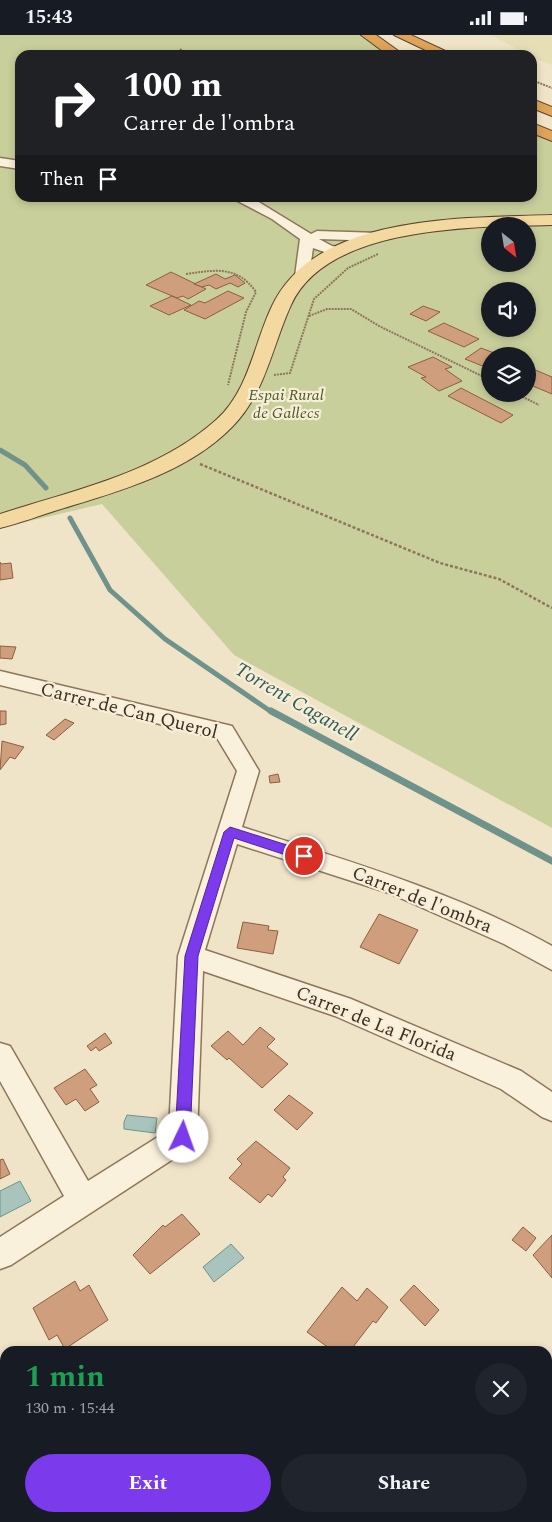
<!DOCTYPE html>
<meta charset="utf-8">
<style>
:root{--surface:#171b24;--page:#20242c;--text:#f1f3f6;--muted:#9ea1a6;--accent:#7c3aed}
body{margin:0;font-family:Spectral,serif;background:var(--page);color:var(--text);height:100vh;display:flex;flex-direction:column;font-size:19px;white-space:nowrap}
*{box-sizing:border-box;margin:0}
p{font-size:16px;color:var(--muted)}
.icon{flex:none;width:28px;height:28px;fill:none;stroke:currentColor;stroke-width:2;stroke-linecap:round;stroke-linejoin:round}
.map{position:relative;flex:1;overflow:hidden}
.panel{position:absolute;left:0px;top:1311px;width:552px;height:176px;display:flex;flex-direction:column;background:var(--surface);border-radius:15px 15px 0 0;box-shadow:0 2px 8px #0003}
.panel>*{flex:none}
.banner{position:absolute;left:15px;top:15px;width:522px;height:152px;border-radius:15px;box-shadow:0 2px 8px #0003;background:#202124;color:#fff;overflow:hidden}
.needle{width:32px;rotate:150deg}
.fabs{position:absolute;left:481px;top:182px;display:grid;gap:10px}
.fabs a{display:grid;place-items:center;width:55px;height:55px;border-radius:50%;background:var(--surface);box-shadow:0 2px 8px #0003;font-size:25px}
.pin{position:absolute;display:grid;place-items:center;width:42px;height:42px;color:#fff;margin:-21px;border:2px solid #fff;border-radius:50%;box-shadow:0 1px 5px #0007}
.me{position:absolute;width:55px;margin:-28px;rotate:3deg;stroke-linejoin:round;filter:drop-shadow(0 0 4px #0008)}
.turn{display:flex;align-items:center;gap:18px;height:105px;padding:0 25px;font-size:22px}
.turn .icon{width:65px;height:65px;stroke-width:2.5}
.turn b{display:block;font-size:35px;line-height:42px}
.then{display:flex;align-items:center;height:48px;padding:0 25px;background:#0003;gap:10px;font-size:19px}
.round{display:grid;place-items:center;flex:none;width:52px;height:52px;border-radius:26px;background:var(--page)}
.headline{display:flex;align-items:center;justify-content:space-between;height:85px;padding:0 25px}
h1{font-size:30px;font-weight:700;line-height:38px;color:#1e9e55}
.cta{display:flex;gap:10px;margin-top:auto;padding:10px 25px}
.cta a{flex:1;height:58px;border-radius:30px;background:var(--accent);color:#fff;font-size:20px;font-weight:700;line-height:58px;text-align:center}
.cta a+a{background:var(--page);color:var(--text)}
.status{display:flex;justify-content:space-between;align-items:center;height:35px;padding:0 25px;background:var(--surface);direction:ltr}
.status svg{height:14px;fill:currentColor}
.map>svg:first-child{display:block}
</style>
<div class="status"><b>15:43</b><svg viewBox="0 0 49 12"><path d="M0 12V9h3v3zM5 12V6h3v6zM10 12V3h3v9zM15 12V0h3v12zM26 1h20v11H26zM47 4h2v5h-2z"/></svg></div>
<div class="map">
<svg width="552" height="1487" viewBox="0 0 552 1487">
<rect width="100%" height="100%" fill="#f0e4c8"/>
<!-- farmland -->
<path fill="#e6deb5" d="M491 0H552V30L536 24 532 20H528Z"/>
<!-- green -->
<path fill="#c9cf9b" fill-rule="evenodd" d="M0 0H364L393 20H20V162H532L533 96 552 107V793L234 620 102 469 0 493ZM490 191H528V229H490ZM490 256H528V294H490ZM490 321H528V359H490Z"/>
<!-- water -->
<g fill="#a9c4bc" stroke="#6f938a">
<path d="M127 1080 157 1083 155 1098 124 1094V1087Z"/>
<path d="M20 1146 31 1166 0 1182V1156Z"/>
<path d="M231 1209 244 1223 214 1247 203 1232Z"/>
</g>
<g fill="none" stroke-linecap="round" stroke-linejoin="round">
<!-- stream-far1 -->
<g stroke="#6f938a" stroke-width="5">
<path d="M0 415 25 430 46 453"/>
<path d="M70 483 110 555 165 604 273 678"/>
</g>
<!-- stream -->
<path stroke="#6f938a" stroke-width="7" d="M271 676 552 826"/>
</g>
<!-- building -->
<g fill="#cf9f7d" stroke="#8d5f41">
<path d="M171 237 202 252 206 254 188 264 183 261 177 263 146 250Z"/>
<path d="M216 239 225 244 235 240 245 248 238 252 230 248 216 254 209 250 202 252 194 249Z"/>
<path d="M228 256 244 263 205 284 184 275 199 266 205 268Z"/>
<path d="M172 261 191 270 169 280 150 271Z"/>
<path d="M423 271 440 277 426 286 410 279Z"/>
<path d="M444 288 479 304 464 312 428 296Z"/>
<path d="M481 313 502 321H490V334L465 324Z"/>
<path d="M433 322 452 332 445 334 462 346 439 356 421 343 426 342 408 332Z"/>
<path d="M528 332 552 342V359L528 349Z"/>
<path d="M461 353 513 380 501 388 448 361Z"/>
<path d="M0 527 1 529 11 528 13 543 0 545Z"/>
<path d="M0 611 16 612 12 624 0 623Z"/>
<path d="M0 676H6V689L0 690Z"/>
<path d="M65 684 74 688 54 705 46 700Z"/>
<path d="M2 706 24 712 15 724 10 722 0 735Z"/>
<path d="M278 739 280 747 270 748 269 741Z"/>
<path d="M379 879 418 895 399 929 360 912Z"/>
<path d="M243 887 269 891 268 895 278 896 273 919 237 913Z"/>
<path d="M260 992 275 1004 267 1012 288 1029 262 1053 229 1023 227 1025 211 1011 228 996 243 1010Z"/>
<path d="M105 998 112 1008 99 1016 96 1012 91 1016 87 1011Z"/>
<path d="M85 1034 97 1050 90 1054 99 1067 85 1076 76 1064 66 1070 54 1053Z"/>
<path d="M289 1060 313 1078 297 1095 274 1075Z"/>
<path d="M256 1106 290 1133 283 1142 286 1145 272 1162 268 1159 260 1168 229 1143 242 1129 237 1124Z"/>
<path d="M3 1124 10 1139 0 1144V1125Z"/>
<path d="M182 1179 200 1199 150 1239 133 1220 163 1190 165 1192Z"/>
<path d="M523 1192 536 1203 526 1216 512 1205Z"/>
<path d="M552 1200V1243L533 1220Z"/>
<path d="M75 1246 80 1256 89 1250 108 1285 65 1314 57 1300 49 1305 33 1273Z"/>
<path d="M414 1250 439 1275 425 1291 400 1265Z"/>
<path d="M342 1252 357 1266 367 1253 388 1272 376 1288 373 1286 353 1312 358 1316H333L307 1297Z"/>
<path d="M14 1482H38L33 1487H17Z"/>
</g>
<g fill="none" stroke-linecap="round" stroke-linejoin="round">
<defs>
<g id="minor">
<path d="M0 123 20 126V134L0 131Z"/>
<path d="M230 162H249L257 166 311 199 317 196 380 198 387 202 380 206 319 204 332 211 345 213 347 216 345 219 333 220 313 213 309 241 307 244H297L295 241 300 204 272 184Z"/>
<path d="M0 636 232 691 259 736 242 792C348 826 455 857 552 911V935L504 909 389 858 237 809 205 915 351 964 521 1036 552 1057V1086L542 1082 501 1054 335 981 203 936 197 1102 193 1111 11 1230 0 1234V1202L64 1161 0 1046V1008L10 1011 88 1146 169 1095 178 921 237 736 217 703 0 650Z"/>
<path d="M552 1326V1358L548 1359V1327Z"/>
<path d="M295 1482H332L330 1487H293Z"/>
</g>
<path id="major" d="M552 180V190C478 192 328 189 291 270 272 311 266 357 233 391 189 437 120 456 61 474 41 480 21 488 0 493V479C74 455 157 438 216 385 249 356 254 308 272 271 316 178 465 183 552 180Z"/>
<g id="highway">
<path d="M361 0H376L404 20H388Z"/>
<path d="M394 0H411L454 20H436Z"/>
<path d="M532 64 552 72V81L532 73Z"/>
<path d="M532 88 552 96V106L532 98Z"/>
</g>
</defs>
<!-- minor casing -->
<use href="#minor" stroke="#8d765c" stroke-width="3"/>
<!-- major casing -->
<use href="#major" stroke="#5b4430" stroke-width="2"/>
<!-- highway casing -->
<use href="#highway" stroke="#5b4430" stroke-width="2"/>
<!-- path-far1 -->
<g stroke="#8d765c" stroke-width="2" stroke-dasharray="2 1" stroke-linecap="butt">
<path d="M180 14 189 20"/>
<path d="M532 45 552 53"/>
<path d="M186 239C215 235 237 230 256 257L246 277 228 350"/>
<path d="M309 281 327 274H351L379 291 490 345"/>
<path d="M274 340 290 338 314 264 348 233 378 219"/>
<path d="M517 359 539 370"/>
</g>
<!-- path -->
<path stroke="#8d765c" stroke-width="2.5" stroke-dasharray="3 2" stroke-linecap="butt" d="M200 429 440 528 499 544 552 573"/>
<!-- minor -->
<use href="#minor" fill="#faf1dc" fill-rule="evenodd"/>
<!-- major -->
<use href="#major" fill="#f3d9a0" fill-rule="evenodd"/>
<!-- highway -->
<use href="#highway" fill="#e0a458" fill-rule="evenodd"/>
</g>
<!-- route -->
<path fill="#7c3aed" stroke="#51269a" d="M230 792 309 817 311 821 304 826 234 803 198 921 190 1102 188 1106 183 1108 178 1106 175 1102 185 921 224 797Z"/>
<g text-anchor="middle" dominant-baseline="central" stroke-width="4.5" stroke-linejoin="round" paint-order="stroke">
<!-- far-park labels -->
<g font-size="16" font-style="italic" fill="#4d5a26" stroke="#f7eed8">
<text x="286" y="360">Espai Rural<tspan x="286" dy="18">de Gallecs</tspan></text>
</g>
<!-- street labels -->
<g font-size="19" fill="#3d2e20" stroke="#f7eed8">
<text transform="translate(129 676) rotate(14)">Carrer de Can Querol</text>
<text transform="translate(422 865) rotate(22)">Carrer de l'ombra</text>
<text transform="translate(376 989) rotate(22)">Carrer de La Florida</text>
</g>
<!-- water labels -->
<g font-size="20" font-style="italic" fill="#2f5d5a" stroke="#f7eed8">
<text transform="translate(296 667) rotate(30)">Torrent Caganell</text>
</g>
</g>
</svg>
<div class="fabs">
<a><svg class="needle" viewBox="-14 -14 28 28"><path d="M0-13l5 13h-10z" fill="#e53935"/><path d="M0 13l5-13h-10z" fill="#9ea1a6"/></svg></a>
<a><svg class="icon" aria-label="sound" viewBox="0 0 24 24"><path d="M4 9h4l5-4v14l-5-4H4zM17 9q2 3 0 6"/></svg></a>
<a><svg class="icon" aria-label="layers" viewBox="0 0 24 24"><path d="M12 4l9 5-9 5-9-5zM3 14l9 5 9-5"/></svg></a>
</div>
<div class="pin" style="left:304px;top:821px;background:#d93025"><svg class="icon" aria-label="arrive" viewBox="0 0 24 24"><path d="M6 21V4h12l-3 4 3 4H6"/></svg></div>
<svg class="me" style="left:183px;top:1102px" viewBox="-20 -20 40 40"><circle r="19" fill="#fff"/><path d="M0-13L10 11 0 6-10 11z" fill="#7c3aed"/></svg>
<div class="banner">
<div class="turn"><svg class="icon" aria-label="right" viewBox="0 0 24 24"><path d="M7 20v-9h11M14 6l5 5-5 5"/></svg><div><b>100 m</b>Carrer de l'ombra</div></div>
<div class="then">Then<svg class="icon" aria-label="arrive" viewBox="0 0 24 24"><path d="M6 21V4h12l-3 4 3 4H6"/></svg></div>
</div>
<section class="panel">
<div class="headline"><div><h1>1 min</h1><p>130 m · 15:44</p></div><a class="round"><svg class="icon" aria-label="close" viewBox="0 0 24 24"><path d="M6 6l12 12M18 6L6 18"/></svg></a></div>
<div class="cta"><a>Exit</a><a>Share</a></div>
</section>
</div>
